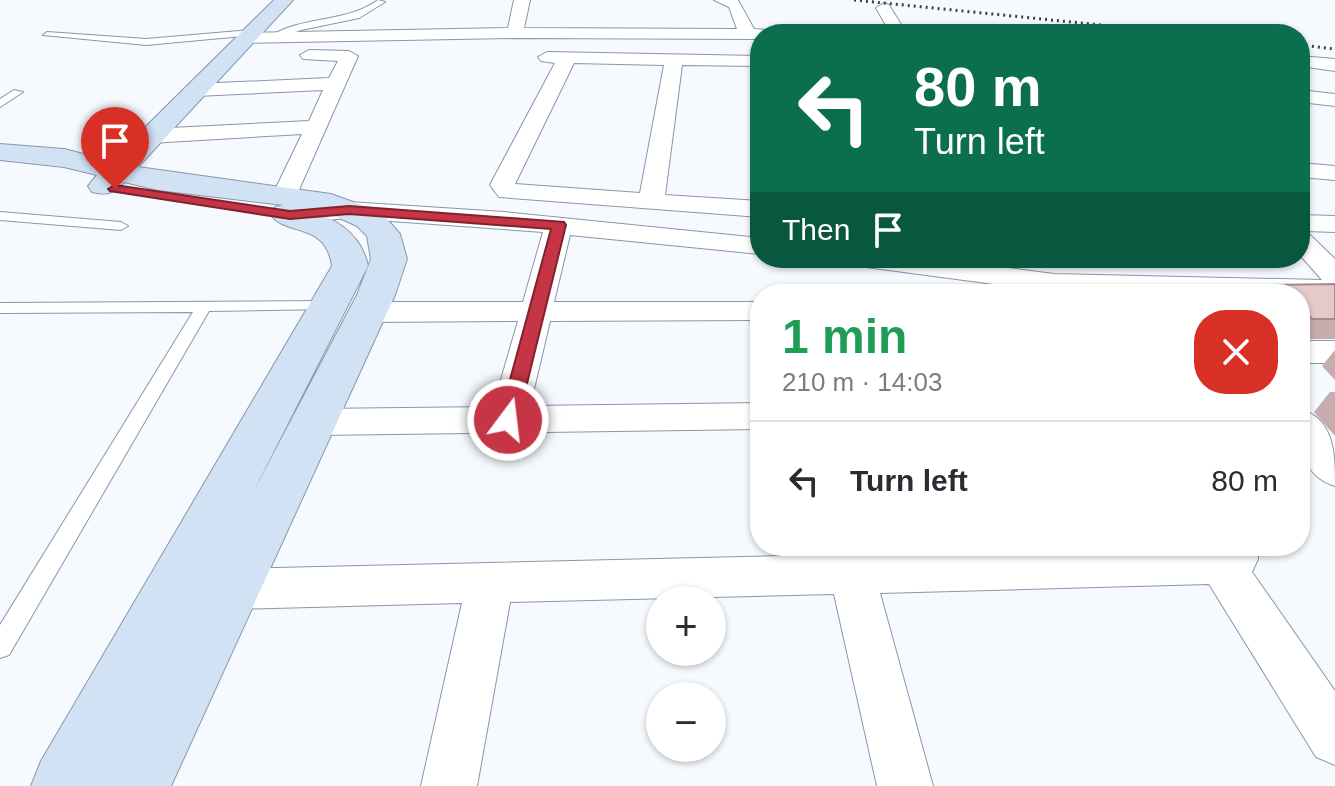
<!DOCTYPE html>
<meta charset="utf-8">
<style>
:root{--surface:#fff;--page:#f2f2f3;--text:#2b2b33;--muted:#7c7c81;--line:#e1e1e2}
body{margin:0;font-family:Helvetica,sans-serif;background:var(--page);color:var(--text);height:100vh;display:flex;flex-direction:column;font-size:30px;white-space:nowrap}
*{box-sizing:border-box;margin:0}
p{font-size:26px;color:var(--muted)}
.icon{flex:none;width:44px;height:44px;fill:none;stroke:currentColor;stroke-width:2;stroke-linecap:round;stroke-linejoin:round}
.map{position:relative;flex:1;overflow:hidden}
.drawer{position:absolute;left:750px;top:284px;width:560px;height:272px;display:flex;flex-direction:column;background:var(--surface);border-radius:32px;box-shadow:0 2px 6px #0004}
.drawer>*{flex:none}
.banner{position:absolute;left:750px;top:24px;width:560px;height:244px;border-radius:32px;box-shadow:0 2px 6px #0004;background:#0b6e4f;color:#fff;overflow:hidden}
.fabs{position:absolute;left:646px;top:586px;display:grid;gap:16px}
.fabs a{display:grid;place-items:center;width:80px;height:80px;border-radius:50%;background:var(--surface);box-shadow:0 2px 6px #0004;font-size:40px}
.pin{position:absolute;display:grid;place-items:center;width:68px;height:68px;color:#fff;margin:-82px -34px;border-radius:50% 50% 50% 0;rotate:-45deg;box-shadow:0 0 8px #0007}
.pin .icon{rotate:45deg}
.me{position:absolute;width:88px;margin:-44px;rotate:15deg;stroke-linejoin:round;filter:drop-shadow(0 0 6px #0008)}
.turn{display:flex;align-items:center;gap:28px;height:168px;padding:0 32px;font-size:36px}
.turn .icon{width:104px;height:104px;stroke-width:2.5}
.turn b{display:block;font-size:56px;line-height:68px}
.then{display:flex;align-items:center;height:76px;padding:0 32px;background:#0003;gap:16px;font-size:30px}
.round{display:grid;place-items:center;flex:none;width:84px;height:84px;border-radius:32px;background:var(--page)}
.summary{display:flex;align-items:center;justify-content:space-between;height:136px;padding:0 32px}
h1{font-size:48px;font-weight:700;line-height:60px;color:#1e9e55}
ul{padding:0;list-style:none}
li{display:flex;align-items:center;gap:24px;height:120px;padding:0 32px;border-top:2px solid var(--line)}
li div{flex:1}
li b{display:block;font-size:30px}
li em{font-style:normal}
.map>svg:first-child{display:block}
</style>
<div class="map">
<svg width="1335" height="786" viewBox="0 0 1335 786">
<rect width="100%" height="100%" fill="#f6fafe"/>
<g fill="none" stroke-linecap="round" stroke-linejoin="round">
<defs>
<g id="service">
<path d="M378 0 385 2 359 18 301 30 272 41 268 38C300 15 345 24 378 0Z"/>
<path d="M251 30 254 35 146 45 43 35 47 32 146 39Z"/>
<path d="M14 90 23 92 0 107V99Z"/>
<path d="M0 212 121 222 128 226 121 230 0 220Z"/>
<path d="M327 301 335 306 333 309 209 311 9 655 0 658V625L193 312 0 313V303Z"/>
</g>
<g id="minor">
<path d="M514 0H530L524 28 737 29 729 7 714 0H738L754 29 766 30 768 34H760V39L515 38 246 43 237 38 246 33 508 28Z"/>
<path d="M884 3 889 5 907 34H891L876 8Z"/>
<path d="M309 50 349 51 358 56 294 201H276L272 196 302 134 150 143 139 136 150 129 309 121 323 90 196 96 186 90 196 84 329 78 338 61 303 59 300 55Z"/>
<path d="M547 52 760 56V66L682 65 665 195 760 201V217L499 197 490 185 555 63 541 61 538 57ZM574 63 664 65 640 193 515 184Z"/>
<path d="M1300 56 1335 59V71L1300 66Z"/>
<path d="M1300 90 1335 94V106L1300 102Z"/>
<path d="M1300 163 1335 166V180L1300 177Z"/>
<path d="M349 202 504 212 760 238V254L570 235 554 302H760V320L550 321 530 406 760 403V429L316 435 303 431 297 422 303 413 316 409 493 407 518 321 368 322 357 319 352 312 357 305 368 302H523L543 232 349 218 290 223 281 221 277 215 281 209 290 207Z"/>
<path d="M1300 215 1335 216V232L1306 231 1335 259V298L1300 297V294L1054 292 866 267 856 264 852 258H932L1054 274 1322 280 1300 255Z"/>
<rect x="1300" y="341" width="35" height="22"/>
<path d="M1300 409C1335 419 1335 455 1335 486 1299 475 1300 441 1300 409Z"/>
<path d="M823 546H867L869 554 1258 546V559L1252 572 1335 691V765L1316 757 1209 584 880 593 933 786H877L834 594 510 602 477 786H421L462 603 231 609 215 603 208 589 215 575 231 569 825 555Z"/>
</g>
<path id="secondary" d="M274 0H293L138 167 331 194 381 212 400 234 407 259 395 295 171 786H31L41 761 332 266C326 221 286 237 270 214L275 207 283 205 158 190 124 182C114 193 108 196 92 192L88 186 97 175 64 167 0 160V144L64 149 111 161ZM299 207 324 211 357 226 367 236 371 259 357 295 250 498 368 266C361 231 331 216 299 207Z"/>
</defs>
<!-- service casing -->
<use href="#service" stroke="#8897aa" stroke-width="2"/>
<!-- minor casing -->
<use href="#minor" stroke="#8897aa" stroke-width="2"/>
<!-- secondary casing -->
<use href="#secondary" stroke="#8897aa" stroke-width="2"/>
<!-- service -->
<use href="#service" fill="#fff" fill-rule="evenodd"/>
<!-- minor -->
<use href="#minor" fill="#fff" fill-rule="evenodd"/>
<!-- secondary -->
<use href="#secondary" fill="#d1e2f5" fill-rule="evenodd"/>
<!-- rail -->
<g stroke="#3a4046" stroke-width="3" stroke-dasharray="2 4" stroke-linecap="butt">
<path d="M854 0 1190 34"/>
<path d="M1300 45 1335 49"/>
</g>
</g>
<!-- wall -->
<g fill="#c6adad">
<path d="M1335 284V339H1300V294H1262L1268 285Z"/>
<path d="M1335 350V380L1322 366Z"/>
<path d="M1330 392H1335V436L1314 412Z"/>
</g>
<!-- building -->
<path fill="#e6c9c9" stroke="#a18d8d" stroke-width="2" d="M1335 284V319H1312L1303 309H1300V294H1279L1268 285Z"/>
<!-- route -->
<path fill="#c53545" stroke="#80222d" stroke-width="2" d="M115 185 290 211 349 206 564 222 566 225 518 420 508 427 499 420 551 229 349 214 290 219 110 191 108 189Z"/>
</svg>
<div class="fabs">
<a>+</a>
<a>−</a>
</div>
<div class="pin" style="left:115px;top:189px;background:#d93025"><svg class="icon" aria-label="arrive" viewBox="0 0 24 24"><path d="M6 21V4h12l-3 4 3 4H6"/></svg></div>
<svg class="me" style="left:508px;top:420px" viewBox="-20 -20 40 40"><circle r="17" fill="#c53545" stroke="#fff" stroke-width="3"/><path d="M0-11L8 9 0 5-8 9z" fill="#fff"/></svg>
<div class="banner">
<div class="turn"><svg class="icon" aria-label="left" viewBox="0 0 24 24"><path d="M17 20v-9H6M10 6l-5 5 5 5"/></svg><div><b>80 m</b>Turn left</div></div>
<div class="then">Then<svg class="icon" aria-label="arrive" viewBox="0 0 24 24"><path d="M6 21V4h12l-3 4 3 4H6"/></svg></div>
</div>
<section class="drawer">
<div class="summary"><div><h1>1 min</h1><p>210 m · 14:03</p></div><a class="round" style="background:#d93025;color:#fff"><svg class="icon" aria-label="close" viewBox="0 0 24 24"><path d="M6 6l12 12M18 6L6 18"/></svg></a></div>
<ul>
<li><svg class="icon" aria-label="left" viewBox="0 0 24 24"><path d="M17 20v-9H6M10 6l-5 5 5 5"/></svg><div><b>Turn left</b></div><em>80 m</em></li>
</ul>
</section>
</div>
